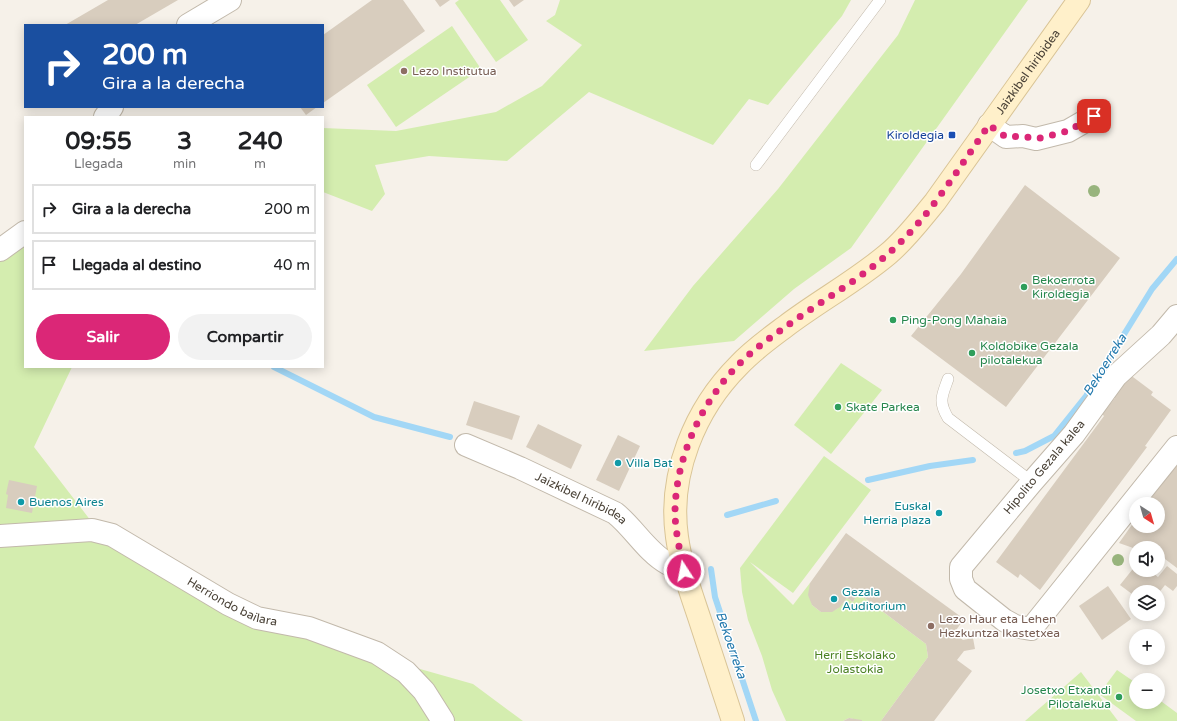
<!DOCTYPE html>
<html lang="es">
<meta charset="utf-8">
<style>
:root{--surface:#fff;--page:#f2f2f2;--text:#202124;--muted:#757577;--line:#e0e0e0;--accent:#db2777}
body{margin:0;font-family:"Varela Round",sans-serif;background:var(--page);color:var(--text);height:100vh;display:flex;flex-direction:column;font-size:15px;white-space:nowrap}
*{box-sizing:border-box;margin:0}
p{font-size:13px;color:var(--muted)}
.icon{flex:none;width:22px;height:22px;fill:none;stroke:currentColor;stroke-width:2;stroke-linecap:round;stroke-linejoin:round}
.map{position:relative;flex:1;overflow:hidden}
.panel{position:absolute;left:24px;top:116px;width:300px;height:252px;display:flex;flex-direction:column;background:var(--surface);border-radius:0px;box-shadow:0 2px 10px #0003}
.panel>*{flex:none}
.hud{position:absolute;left:24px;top:24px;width:300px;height:84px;border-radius:0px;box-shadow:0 2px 10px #0003;background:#1a4fa0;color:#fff;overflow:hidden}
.needle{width:26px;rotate:143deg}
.buttons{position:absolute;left:1129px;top:497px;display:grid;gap:8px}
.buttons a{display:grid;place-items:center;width:36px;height:36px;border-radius:50%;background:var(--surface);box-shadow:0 2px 10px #0003;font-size:20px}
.pin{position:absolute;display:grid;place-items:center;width:34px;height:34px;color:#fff;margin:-17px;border-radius:8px;box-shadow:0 2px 6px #0006}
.me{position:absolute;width:44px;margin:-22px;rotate:349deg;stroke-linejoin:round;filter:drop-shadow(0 0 3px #0008)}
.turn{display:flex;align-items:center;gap:14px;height:84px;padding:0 12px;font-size:18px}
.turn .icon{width:52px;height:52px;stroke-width:2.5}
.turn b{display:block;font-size:28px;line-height:34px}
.eta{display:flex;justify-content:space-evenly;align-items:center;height:68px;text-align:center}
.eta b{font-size:24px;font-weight:700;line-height:28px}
.cta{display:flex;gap:8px;margin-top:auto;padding:8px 12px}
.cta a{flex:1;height:46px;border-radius:24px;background:var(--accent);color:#fff;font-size:16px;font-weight:700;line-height:46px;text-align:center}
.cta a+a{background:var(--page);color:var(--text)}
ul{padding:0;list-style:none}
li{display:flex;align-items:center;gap:12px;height:50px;margin:0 8px 6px;padding:0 4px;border:2px solid var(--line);border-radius:0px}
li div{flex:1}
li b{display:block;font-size:15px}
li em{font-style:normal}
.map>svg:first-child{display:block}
</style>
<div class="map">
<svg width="1177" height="721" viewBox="0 0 1177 721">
<rect width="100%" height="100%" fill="#f6f1e9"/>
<!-- green -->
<g fill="#d4edaf">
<path d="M459 0H500L528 40 496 62 455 3Z"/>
<path d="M560 0H851L842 16 768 105 749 99 713 145 589 92 507 161 429 156 375 165 385 194 372 211 323 192V128L396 131 496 112 542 86 582 45 546 21 555 15Z"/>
<path d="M915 0H1028L851 248 794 289 734 341 644 351 693 286 778 189 898 35Z"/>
<path d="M452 26 481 69 396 127 367 85Z"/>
<path d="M25 235V367H72L34 447 101 534 279 629 473 684 523 721H0V251Z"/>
<path d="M841 363 882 390 831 454 794 425Z"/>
<path d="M824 456 871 490 793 593 750 562 793 605 810 583 812 605 821 612C835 612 839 609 847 598L853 602 858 593 926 644 928 657 881 721H862L849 718 843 721H786L772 690 762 656 748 620 742 592 740 568Z"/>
<path d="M1117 670 1136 683V702H1158V699L1177 713V721H1136L1099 694Z"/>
<path d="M1081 672 1118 721H1025Z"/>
</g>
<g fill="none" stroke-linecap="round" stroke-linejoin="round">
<!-- stream -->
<g stroke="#a2d7f6" stroke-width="6">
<path d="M274 367 374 417 450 437"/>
<path d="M1016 453 1025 451 1054 436 1086 396 1152 289 1177 259"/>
<path d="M868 480 930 466 973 460"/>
<path d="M727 515 776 501"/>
<path d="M711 569 715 597 756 721"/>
</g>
</g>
<!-- building -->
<g fill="#d8cdbe">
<path d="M108 0H178L135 25H65Z"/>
<path d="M372 0H403L425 31 323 103V35Z"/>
<path d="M435 0H450L440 7Z"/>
<path d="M509 0H524L514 7Z"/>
<path d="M300 107H317L306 115Z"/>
<path d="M1025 185 1120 258 1006 407 911 336 961 274Z"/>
<path d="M1129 374 1153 392 1151 395 1171 410 1145 446 1147 447 1040 590 1020 574 1018 578 996 562 1104 416 1102 414 1115 398 1112 396Z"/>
<path d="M474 401 520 416 512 440 466 425Z"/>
<path d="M538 424 582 445 571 469 526 447Z"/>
<path d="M618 435 640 446 619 491 596 480Z"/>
<path d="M1177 464V568L1165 559 1158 556V548H1136V549L1119 543 1136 519V526H1158V504H1147L1171 470Z"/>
<path d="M9 480 37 486 32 513 6 508 8 495 6 494Z"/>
<path d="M846 533 964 619 954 633 963 640 973 638 975 649 964 651 957 660 972 671 934 721H881L928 657 926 644 858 593 853 602 847 598 840 607 832 612H821L812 605 808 595 810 583Z"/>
<path d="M1136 565V570H1149L1158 577 1167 566 1177 574V586L1173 591 1165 585 1158 594V592H1136V597L1120 585Z"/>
<path d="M1108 586 1131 619 1102 640 1079 606Z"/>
<path d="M849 718 862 720V721H843Z"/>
</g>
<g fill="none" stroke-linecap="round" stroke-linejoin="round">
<defs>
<g id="service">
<path d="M756 165 880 0"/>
<path d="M948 379C942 396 938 401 948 418L1032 482"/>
</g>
<g id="minor">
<path d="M188 25 230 0"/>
<path d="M105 117 112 107"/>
<path d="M989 125 1006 137 1023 136 1036 139 1068 131 1094 116"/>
<path d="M0 250 25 232"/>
<path d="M1177 316 1161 335 1116 376 1074 434 1032 482 961 567V579L965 589 1004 620 1015 626 1031 629 1177 447"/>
<path id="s1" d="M466 445 520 468 615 513C633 527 647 552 667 563 672 566 678 568 684 571"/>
<path id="s2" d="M0 536 92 530 112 535 228 604 257 618 309 628 377 653 406 672 424 691 443 721"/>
</g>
<g id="secondary">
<path id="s3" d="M733 721C722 687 711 654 700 620 691 593 681 566 677 537 668 474 695 409 739 365 753 350 770 338 786 326 819 301 856 281 888 254 906 239 920 220 935 202L1079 0"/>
</g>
</defs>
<!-- service casing -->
<use href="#service" stroke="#c2b9ab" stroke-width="12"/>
<!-- minor casing -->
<use href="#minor" stroke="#c2b9ab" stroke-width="24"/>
<!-- secondary casing -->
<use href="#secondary" stroke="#d9c496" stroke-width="24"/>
<!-- service -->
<use href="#service" stroke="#fff" stroke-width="11"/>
<!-- minor -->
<use href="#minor" stroke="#fff" stroke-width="22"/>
<!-- secondary -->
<use href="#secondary" stroke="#fff0ca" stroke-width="22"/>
</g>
<!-- trees -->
<g fill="#98b47d">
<circle cx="1094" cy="191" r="6"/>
<circle cx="1118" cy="560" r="6"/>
</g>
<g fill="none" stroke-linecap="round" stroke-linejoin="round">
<!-- route -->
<path stroke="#db2777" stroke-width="7" stroke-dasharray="0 12.6" d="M684 571C680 551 675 531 675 511 676 457 701 403 738 365 753 350 771 337 788 325 821 301 858 281 889 253 929 218 958 169 989 125L1006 137 1023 136 1036 139 1068 131 1094 116"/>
</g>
<!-- markers -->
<g fill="#8d6e63" stroke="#fff" stroke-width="1.5">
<circle cx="404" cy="71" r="4"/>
<circle cx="931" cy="626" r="4"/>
</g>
<rect fill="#1a4fb4" stroke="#fff" stroke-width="1.5" x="948" y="131" width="8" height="8" rx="2"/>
<g fill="#2e9e5b" stroke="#fff" stroke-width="1.5">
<circle cx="1024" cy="287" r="4"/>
<circle cx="893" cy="320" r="4"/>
<circle cx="972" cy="353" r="4"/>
<circle cx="838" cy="407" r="4"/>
<circle cx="1119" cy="697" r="4"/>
</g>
<g fill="#0f9aa8" stroke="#fff" stroke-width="1.5">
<circle cx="618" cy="463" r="4"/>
<circle cx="21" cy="502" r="4"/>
<circle cx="939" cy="513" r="4"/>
<circle cx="834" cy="599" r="4"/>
</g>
<g text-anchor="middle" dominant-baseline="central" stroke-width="3" stroke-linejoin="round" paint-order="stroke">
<!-- education labels -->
<g font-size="12" fill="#785e54" stroke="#fff" text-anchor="start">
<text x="412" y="71">Lezo Institutua</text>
<text x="939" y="619">Lezo Haur eta Lehen<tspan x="939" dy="14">Hezkuntza Ikastetxea</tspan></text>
</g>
<!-- street labels -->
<g font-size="12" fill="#4a4237" stroke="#fff">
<text stroke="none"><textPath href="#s3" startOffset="798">Jaizkibel hiribidea</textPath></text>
<text transform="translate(1044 467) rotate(-50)">Hipolito Gezala kalea</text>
<text stroke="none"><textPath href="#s1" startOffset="127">Jaizkibel hiribidea</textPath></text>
<text stroke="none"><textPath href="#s2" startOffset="251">Herriondo bailara</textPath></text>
</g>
<!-- transit labels -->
<g font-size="12" fill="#164399" stroke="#fff" text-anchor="end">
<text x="944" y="135">Kiroldegia</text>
</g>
<!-- leisure labels -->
<g font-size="12" fill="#27864d" stroke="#fff" text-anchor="start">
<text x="1032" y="280">Bekoerrota<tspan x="1032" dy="14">Kiroldegia</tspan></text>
<text x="901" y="320">Ping-Pong Mahaia</text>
<text x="980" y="346">Koldobike Gezala<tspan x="980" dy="14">pilotalekua</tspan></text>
<text x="846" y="407">Skate Parkea</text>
<text x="1111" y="690" text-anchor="end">Josetxo Etxandi<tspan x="1111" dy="14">Pilotalekua</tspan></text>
</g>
<!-- culture labels -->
<g font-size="12" fill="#0d838f" stroke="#fff" text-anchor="start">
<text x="626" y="463">Villa Bat</text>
<text x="29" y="502">Buenos Aires</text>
<text x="931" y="506" text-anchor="end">Euskal<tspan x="931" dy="14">Herria plaza</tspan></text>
<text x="842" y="592">Gezala<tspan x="842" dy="14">Auditorium</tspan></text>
</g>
<!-- park labels -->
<g font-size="12" fill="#4c8224" stroke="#fff">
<text x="855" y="655">Herri Eskolako<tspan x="855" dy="14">Jolastokia</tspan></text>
</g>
<!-- water labels -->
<g font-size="13" font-style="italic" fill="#247aae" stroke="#fff">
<text transform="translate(1105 365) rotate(-58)">Bekoerreka</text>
<text transform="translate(731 645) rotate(71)">Bekoerreka</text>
</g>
</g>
</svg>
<div class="buttons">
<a><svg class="needle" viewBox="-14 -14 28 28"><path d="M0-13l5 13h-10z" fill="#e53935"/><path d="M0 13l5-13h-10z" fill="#757577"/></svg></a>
<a><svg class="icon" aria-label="sound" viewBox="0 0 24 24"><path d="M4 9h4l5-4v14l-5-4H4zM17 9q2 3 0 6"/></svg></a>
<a><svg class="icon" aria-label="layers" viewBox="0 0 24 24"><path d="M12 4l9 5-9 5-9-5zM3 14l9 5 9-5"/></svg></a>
<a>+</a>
<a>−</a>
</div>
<div class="pin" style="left:1094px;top:116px;background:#d93025"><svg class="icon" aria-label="arrive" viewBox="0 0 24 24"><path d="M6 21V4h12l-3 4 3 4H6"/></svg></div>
<svg class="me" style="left:684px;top:571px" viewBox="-20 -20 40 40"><circle r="17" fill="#db2777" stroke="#fff" stroke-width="3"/><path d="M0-11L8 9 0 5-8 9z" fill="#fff"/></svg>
<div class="hud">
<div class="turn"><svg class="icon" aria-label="right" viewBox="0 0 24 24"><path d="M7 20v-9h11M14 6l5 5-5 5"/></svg><div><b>200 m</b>Gira a la derecha</div></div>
</div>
<section class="panel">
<div class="eta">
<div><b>09:55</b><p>Llegada</p></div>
<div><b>3</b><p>min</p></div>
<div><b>240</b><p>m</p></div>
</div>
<ul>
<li><svg class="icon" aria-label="right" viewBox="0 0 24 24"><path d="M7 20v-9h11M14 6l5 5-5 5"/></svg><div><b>Gira a la derecha</b></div><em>200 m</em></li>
<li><svg class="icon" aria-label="arrive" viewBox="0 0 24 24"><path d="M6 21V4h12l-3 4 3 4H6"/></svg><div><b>Llegada al destino</b></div><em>40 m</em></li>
</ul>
<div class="cta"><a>Salir</a><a>Compartir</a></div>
</section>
</div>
